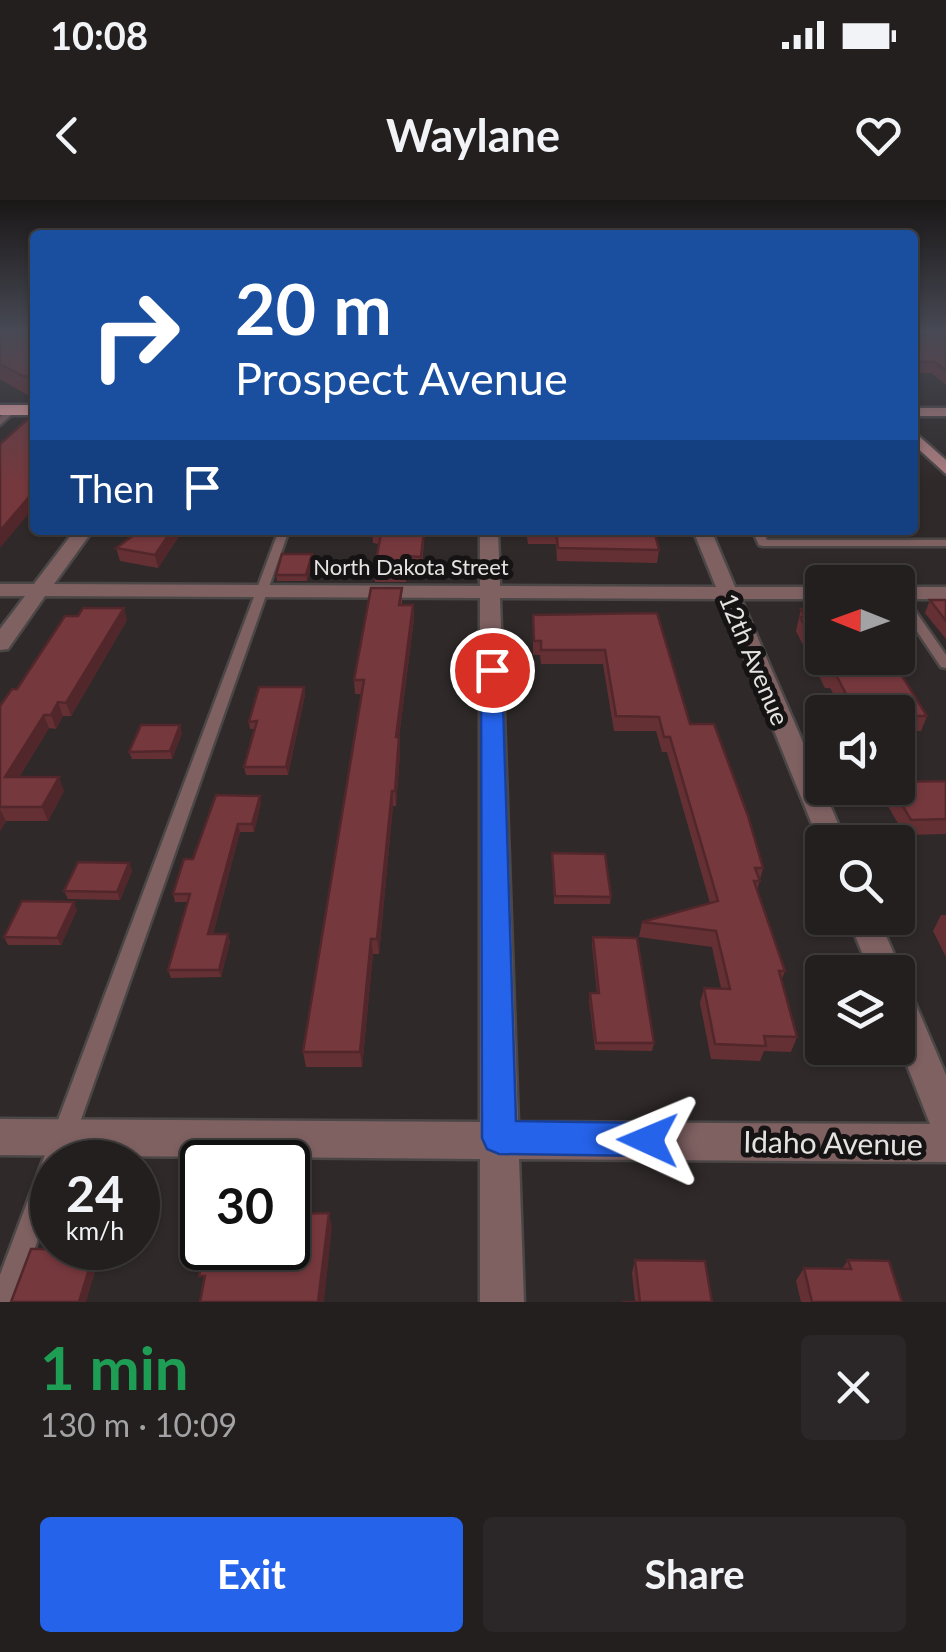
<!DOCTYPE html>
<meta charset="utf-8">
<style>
:root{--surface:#231f1f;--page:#2b2728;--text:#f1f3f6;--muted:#a3a2a4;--line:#403d3d;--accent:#2563eb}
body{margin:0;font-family:Lato,sans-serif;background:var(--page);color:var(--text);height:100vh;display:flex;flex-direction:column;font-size:38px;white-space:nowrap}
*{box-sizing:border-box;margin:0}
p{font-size:32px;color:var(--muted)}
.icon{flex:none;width:55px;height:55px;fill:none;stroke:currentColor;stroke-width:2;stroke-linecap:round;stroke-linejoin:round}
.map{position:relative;height:1102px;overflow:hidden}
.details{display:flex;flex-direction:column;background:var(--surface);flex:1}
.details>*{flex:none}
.hud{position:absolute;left:30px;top:30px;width:888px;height:305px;border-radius:10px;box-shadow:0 2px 8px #0004,0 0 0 2px var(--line);background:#1a4fa0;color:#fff;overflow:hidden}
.needle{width:65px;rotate:271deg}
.fabs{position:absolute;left:805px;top:365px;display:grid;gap:20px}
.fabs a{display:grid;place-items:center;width:110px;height:110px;border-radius:10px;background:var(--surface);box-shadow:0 2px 8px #0004,0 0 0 2px var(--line);font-size:50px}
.speed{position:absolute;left:30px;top:940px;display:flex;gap:20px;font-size:50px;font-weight:700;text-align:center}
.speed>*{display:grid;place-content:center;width:130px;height:130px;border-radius:50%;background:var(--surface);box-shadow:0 2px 8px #0004,0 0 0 2px var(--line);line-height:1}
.speed small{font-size:25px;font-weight:400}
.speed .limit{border:5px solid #111;border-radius:15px;background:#fff;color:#111}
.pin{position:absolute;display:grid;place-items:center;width:85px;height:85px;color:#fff;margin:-42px;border:5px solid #fff;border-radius:50%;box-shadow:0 2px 10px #0007}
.me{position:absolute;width:110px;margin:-55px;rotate:271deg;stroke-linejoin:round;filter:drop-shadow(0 0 8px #0008)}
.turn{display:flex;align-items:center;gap:35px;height:210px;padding:0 40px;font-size:45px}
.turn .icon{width:130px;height:130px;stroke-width:2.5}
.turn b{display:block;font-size:70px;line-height:85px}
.then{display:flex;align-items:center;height:95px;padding:0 40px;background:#0003;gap:20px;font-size:38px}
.round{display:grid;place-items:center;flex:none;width:105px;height:105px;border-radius:10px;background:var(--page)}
.overview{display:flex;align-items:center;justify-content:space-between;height:170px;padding:0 40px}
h1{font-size:60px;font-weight:700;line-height:75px;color:#1e9e55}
.action{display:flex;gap:20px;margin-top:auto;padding:20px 40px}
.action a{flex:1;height:115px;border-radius:10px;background:var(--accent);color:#fff;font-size:40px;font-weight:700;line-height:115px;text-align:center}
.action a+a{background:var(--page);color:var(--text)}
.status{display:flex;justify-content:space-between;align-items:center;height:70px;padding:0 50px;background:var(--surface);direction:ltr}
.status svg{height:28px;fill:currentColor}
header{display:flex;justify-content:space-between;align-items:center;height:130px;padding:0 40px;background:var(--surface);font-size:45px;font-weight:700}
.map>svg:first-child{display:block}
</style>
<div class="status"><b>10:08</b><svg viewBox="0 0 49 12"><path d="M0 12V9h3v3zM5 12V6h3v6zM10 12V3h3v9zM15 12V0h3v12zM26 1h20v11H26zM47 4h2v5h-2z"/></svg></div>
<header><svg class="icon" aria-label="back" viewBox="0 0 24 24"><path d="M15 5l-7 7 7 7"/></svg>Waylane<svg class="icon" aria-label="heart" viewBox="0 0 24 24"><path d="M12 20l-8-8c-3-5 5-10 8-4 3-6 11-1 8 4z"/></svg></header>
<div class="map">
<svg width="946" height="1102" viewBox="0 0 946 1102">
<rect width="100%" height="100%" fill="#2f2929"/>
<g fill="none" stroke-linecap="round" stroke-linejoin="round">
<defs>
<g id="lane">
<path d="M10 208 17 210 0 225V217Z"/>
<path d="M279 330H289L66 962H52V999L16 1102H0V1075Z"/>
<path d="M752 330H762L767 340H946V346H763L759 345Z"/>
<path d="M898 391 902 392 946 455V468L941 467 898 403Z"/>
</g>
<g id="street">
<path d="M75 330H93L54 384 480 386V330H498L500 386 716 387 693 330H711L735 387H822V399H741L846 642H822V649L721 399 500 398 518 922 930 924 898 842V787L910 791 946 875V962L519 959 524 1102H480V959L0 955V919L480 922V398L45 396 8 449 0 450V429L25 396H0V384H34Z"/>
<rect x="898" y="387" width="48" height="12"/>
<path d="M848 718H878L902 772 898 781V772H870Z"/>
</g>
<g id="secondary">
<rect x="912" y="208" width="34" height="8"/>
<path d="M912 230 946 260V274L912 243Z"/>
</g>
<rect id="highway" x="0" y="205" width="35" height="10"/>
</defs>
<!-- lane casing -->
<use href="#lane" stroke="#4c4747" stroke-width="5"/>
<!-- street casing -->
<use href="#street" stroke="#4c4747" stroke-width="5"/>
<!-- secondary casing -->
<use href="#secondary" stroke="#4c4747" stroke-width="5"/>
<!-- highway casing -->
<use href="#highway" stroke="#4c4747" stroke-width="5"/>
<!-- lane -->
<use href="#lane" fill="#7f6162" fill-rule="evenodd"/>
<!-- street -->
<use href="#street" fill="#7f6162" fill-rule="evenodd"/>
<!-- secondary -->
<use href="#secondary" fill="#ae7f81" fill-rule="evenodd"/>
<!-- highway -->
<use href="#highway" fill="#f4abae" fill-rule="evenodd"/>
</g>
<!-- wall -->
<g fill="#653034">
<path d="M0 131H35V196H29L0 179Z"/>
<path d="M912 131H946V185L931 173H912Z"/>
<path d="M141 330H183L158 368 120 361 116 348Z"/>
<path d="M301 330H334L332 336H302Z"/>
<path d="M372 330H425L422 367H408L406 382H375L374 371 379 344 373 343Z"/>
<path d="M526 330H654L659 350 657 363 557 361 556 344H528Z"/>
<path d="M312 354 313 361 307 381H277L276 375Z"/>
<path d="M402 388V405H413L414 419 399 537 400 552 396 606H393L379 754H373L362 867H306L303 852 361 494H355L354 480Z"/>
<path d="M930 400H946V439L925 413Z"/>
<path d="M801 409 927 516 921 531H898V512H844L830 488H825L796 431Z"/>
<path d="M657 413 690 524 763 668 757 691 785 771 781 781 797 837 791 852 764 851 760 861 711 859 700 803 704 788H721L712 747 639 737 642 722 710 703 667 552H662L656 531H614L603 464H541L540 455H533V415Z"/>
<path d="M127 420 71 516H63L56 529 49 528 19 577 64 591 48 621H6L0 631V506L17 489Z"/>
<path d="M304 487 305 495 288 575H246L244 567 255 529H250L249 522Z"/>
<path d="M182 533 172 559H132L129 552Z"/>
<path d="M946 581V634L905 635 883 598 887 588Z"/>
<path d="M261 603 254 632H240L213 734H228L230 742 221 777 171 778 168 770 188 702H175L173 694 193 659Z"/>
<path d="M552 653 611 697 610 704H554Z"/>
<path d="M129 663 132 671 120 700 68 699 64 691Z"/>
<path d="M77 710 61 745H8L4 737Z"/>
<path d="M941 715H946V757L933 731Z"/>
<path d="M593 737 654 843 652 851 595 850 589 800 590 793H597L592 745Z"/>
<path d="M635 1060 712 1102 635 1101 632 1073Z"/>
<path d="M848 1060 902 1102H801L796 1081 804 1068 842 1069Z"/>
</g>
<!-- shaded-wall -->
<g fill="#52272b">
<path d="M35 290V306L0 348V331Z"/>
<path d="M172 330H183L158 368 155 355Z"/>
<path d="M312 354 313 361 307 381 306 375Z"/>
<path d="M413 405 414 419 397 552 396 537Z"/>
<path d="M124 408 127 420 71 516 66 503Z"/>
<path d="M304 487 305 495 288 575 286 567Z"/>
<path d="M58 502 63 516 56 529 51 515Z"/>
<path d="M44 515 49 528 11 591 5 577Z"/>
<path d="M180 525 182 533 172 559 170 551Z"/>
<path d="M399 537 400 552 396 606 395 591Z"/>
<path d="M59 577 64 591 48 621 42 607Z"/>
<path d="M392 591 393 606 379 754 377 739Z"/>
<path d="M260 596 261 603 254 632 252 624Z"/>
<path d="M0 609 6 621 0 631Z"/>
<path d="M238 624 240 632 211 742 208 734Z"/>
<path d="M129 663 132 671 120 700 117 692Z"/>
<path d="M74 702 77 710 61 745 57 738Z"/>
<path d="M228 734 230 742 221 777 219 770Z"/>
<path d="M371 739 373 754 362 867 360 852Z"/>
<path d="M329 1013 332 1027 324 1102H318Z"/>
<path d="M95 1049 100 1055 86 1102H79Z"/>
</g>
<!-- building -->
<g fill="#75383d" stroke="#52272b" stroke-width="2.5">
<path d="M16 131H35V176H23L0 164V134Z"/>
<path d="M912 131H946V171L935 162H912Z"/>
<path d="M29 218H35V290L0 331V244Z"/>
<path d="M141 330H172L155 355 116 348Z"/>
<path d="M372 330H424L421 357 407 356 405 371H374L381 334 372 332Z"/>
<path d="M528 330H654L659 350 558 348 556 331Z"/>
<path d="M282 354H312L306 375H276Z"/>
<path d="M371 388H402L399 405H413L396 537H399L395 591H392L377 739H371L360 852H303L364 480H354Z"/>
<path d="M930 400H946V421Z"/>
<path d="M83 408H124L66 503 58 502 51 515H44L5 577H59L42 607H0V506L12 489H17L65 416H78Z"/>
<path d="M822 408V458H891L927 516H898V512L855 511 835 473H830L800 417H805L801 409Z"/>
<path d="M657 413 690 524H714L748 616 763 668H755L760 681H754L785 771H779L797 837 764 836 766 846 715 844 704 788 730 789 716 731 642 722 718 701 670 537H664L659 517 616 516 605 450H541V441H534L533 415Z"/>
<path d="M259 487H304L286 567H244L257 521 249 522Z"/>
<path d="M141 525H180L170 551 129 552Z"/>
<path d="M946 581V619L911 620 892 588H898V582Z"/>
<path d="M216 595 260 596 252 624H238L208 734H228L219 770H168L190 694H173L184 659H193Z"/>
<path d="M552 653 605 654 611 697 555 696Z"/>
<path d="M78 662 129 663 117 692 64 691Z"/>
<path d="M22 701 74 702 57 738 4 737Z"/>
<path d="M593 737 637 738 654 843H596L590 793H599Z"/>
<path d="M329 1013 318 1102H200L205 1076H199L205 1048H288V1014Z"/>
<path d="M31 1049H95L79 1102H11Z"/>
<path d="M635 1060 705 1061 712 1102H622H640Z"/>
<path d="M848 1060 889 1061 902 1102H812L804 1068 851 1069Z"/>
</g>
<!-- sky -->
<linearGradient id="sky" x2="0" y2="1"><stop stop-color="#1a1717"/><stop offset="0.46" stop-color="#474954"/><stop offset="1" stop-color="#474954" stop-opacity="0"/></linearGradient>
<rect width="946" height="285" fill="url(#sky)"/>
<!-- route -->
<path fill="#2563eb" stroke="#184099" stroke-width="2.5" d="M492 463 502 470 516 921 648 923 660 928 665 940 660 951 648 956 499 954 487 949 482 938 481 470Z"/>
<g text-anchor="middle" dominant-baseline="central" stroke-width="10" stroke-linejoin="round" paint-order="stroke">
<!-- far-street labels -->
<g font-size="22" fill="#e6e2e2" stroke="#151313">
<text x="411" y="366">North Dakota Street</text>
</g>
<!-- street labels -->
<g font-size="25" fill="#e6e2e2" stroke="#151313">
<text transform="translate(755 459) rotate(67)">12th Avenue</text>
</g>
<!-- near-street labels -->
<g font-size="30" fill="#e6e2e2" stroke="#151313">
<text transform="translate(833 942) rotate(1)">Idaho Avenue</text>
</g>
</g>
</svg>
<div class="fabs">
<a><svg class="needle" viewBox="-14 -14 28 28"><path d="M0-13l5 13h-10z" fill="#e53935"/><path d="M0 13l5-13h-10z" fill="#a3a2a4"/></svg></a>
<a><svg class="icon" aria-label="sound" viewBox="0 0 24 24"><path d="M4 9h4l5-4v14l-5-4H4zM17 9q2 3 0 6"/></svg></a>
<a><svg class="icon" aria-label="search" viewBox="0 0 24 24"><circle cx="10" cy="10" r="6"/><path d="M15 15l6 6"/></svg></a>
<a><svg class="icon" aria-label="layers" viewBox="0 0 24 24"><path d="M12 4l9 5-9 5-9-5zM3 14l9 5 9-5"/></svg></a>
</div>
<div class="speed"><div>24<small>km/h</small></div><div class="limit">30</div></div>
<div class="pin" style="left:492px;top:470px;background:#d93025"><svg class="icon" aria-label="arrive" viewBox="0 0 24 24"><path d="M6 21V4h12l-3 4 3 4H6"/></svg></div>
<svg class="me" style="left:648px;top:940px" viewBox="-20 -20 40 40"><path d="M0-17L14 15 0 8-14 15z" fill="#2563eb" stroke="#fff" stroke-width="4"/></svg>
<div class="hud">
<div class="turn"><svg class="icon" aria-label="right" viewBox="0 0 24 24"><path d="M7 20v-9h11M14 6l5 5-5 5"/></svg><div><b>20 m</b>Prospect Avenue</div></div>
<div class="then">Then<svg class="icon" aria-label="arrive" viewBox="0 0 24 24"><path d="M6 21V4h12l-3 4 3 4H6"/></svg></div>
</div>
</div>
<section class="details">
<div class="overview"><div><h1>1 min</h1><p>130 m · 10:09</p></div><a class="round"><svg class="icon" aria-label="close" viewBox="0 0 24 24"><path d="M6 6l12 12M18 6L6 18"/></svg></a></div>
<div class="action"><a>Exit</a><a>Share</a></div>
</section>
